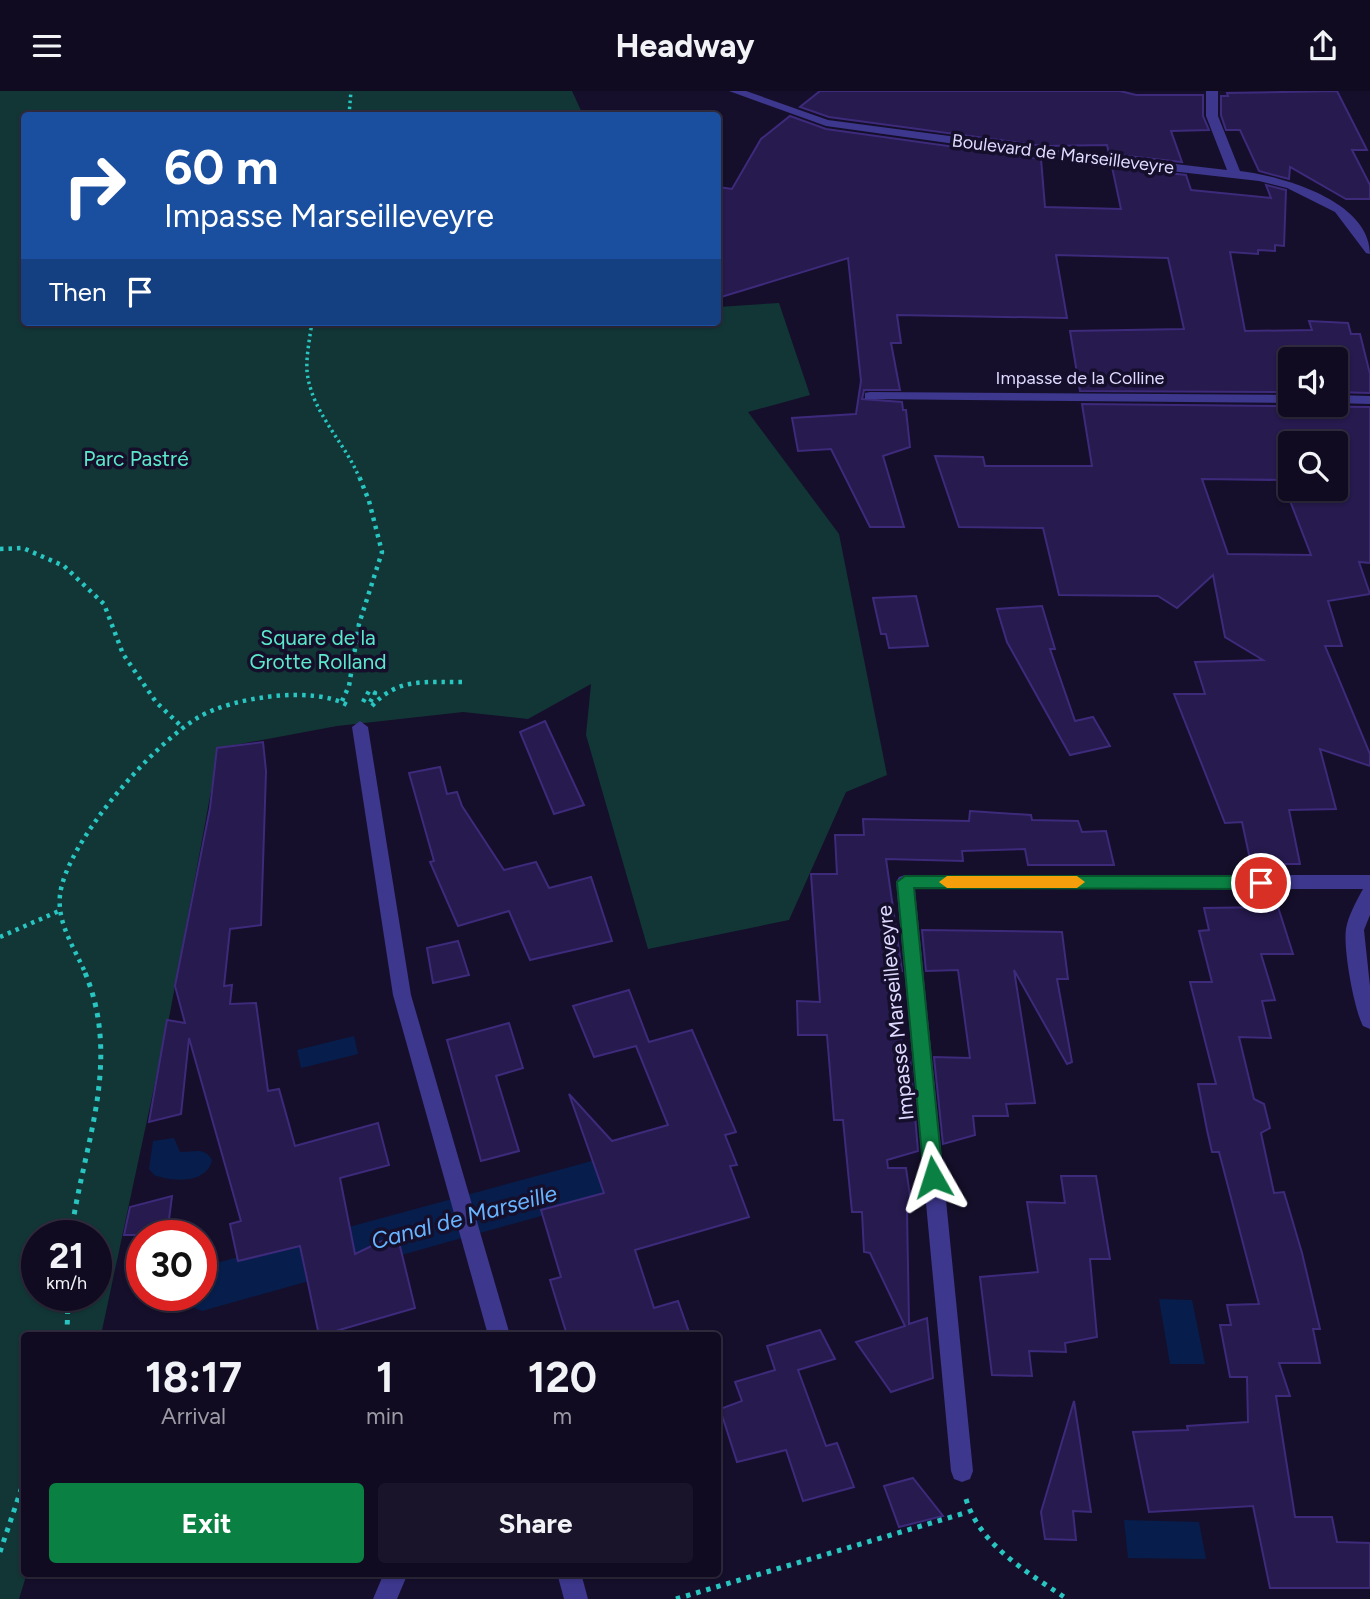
<!DOCTYPE html>
<meta charset="utf-8">
<style>
:root{--surface:#100b20;--page:#191429;--text:#f1f3f6;--muted:#9c9ba5;--line:#302b3e;--accent:#0b8043}
body{margin:0;font-family:Figtree,sans-serif;background:var(--page);color:var(--text);height:100vh;display:flex;flex-direction:column;font-size:26px;white-space:nowrap}
*{box-sizing:border-box;margin:0}
p{font-size:23px;color:var(--muted)}
.icon{flex:none;width:38px;height:38px;fill:none;stroke:currentColor;stroke-width:2;stroke-linecap:round;stroke-linejoin:round}
.map{position:relative;flex:1;overflow:hidden}
.panel{position:absolute;left:21px;top:1241px;width:700px;height:245px;display:flex;flex-direction:column;background:var(--surface);border-radius:7px;box-shadow:0 2px 5px #0004,0 0 0 2px var(--line)}
.panel>*{flex:none}
.guide{position:absolute;left:21px;top:21px;width:700px;height:214px;border-radius:7px;box-shadow:0 2px 5px #0004,0 0 0 2px var(--line);background:#1a4fa0;color:#fff;overflow:hidden}
.controls{position:absolute;left:1278px;top:256px;display:grid;gap:14px}
.controls a{display:grid;place-items:center;width:70px;height:70px;border-radius:7px;background:var(--surface);box-shadow:0 2px 5px #0004,0 0 0 2px var(--line);font-size:35px}
.speed{position:absolute;left:21px;top:1129px;display:flex;gap:14px;font-size:35px;font-weight:700;text-align:center}
.speed>*{display:grid;place-content:center;width:91px;height:91px;border-radius:50%;background:var(--surface);box-shadow:0 2px 5px #0004,0 0 0 2px var(--line);line-height:1}
.speed small{font-size:18px;font-weight:400}
.speed .limit{border:10px solid #d22;background:#fff;color:#111}
.pin{position:absolute;display:grid;place-items:center;width:60px;height:60px;color:#fff;margin:-30px;border:4px solid #fff;border-radius:50%;box-shadow:0 2px 7px #0007}
.me{position:absolute;width:77px;margin:-38px;rotate:354deg;stroke-linejoin:round;filter:drop-shadow(0 0 5px #0008)}
.turn{display:flex;align-items:center;gap:24px;height:147px;padding:0 28px;font-size:32px}
.turn .icon{width:91px;height:91px;stroke-width:2.5}
.turn b{display:block;font-size:49px;line-height:60px}
.then{display:flex;align-items:center;height:66px;padding:0 28px;background:#0003;gap:14px;font-size:26px}
.eta{display:flex;justify-content:space-evenly;align-items:center;height:119px;text-align:center}
.eta b{font-size:42px;font-weight:700;line-height:49px}
.primary-button{display:flex;gap:14px;margin-top:auto;padding:14px 28px}
.primary-button a{flex:1;height:80px;border-radius:7px;background:var(--accent);color:#fff;font-size:28px;font-weight:700;line-height:80px;text-align:center}
.primary-button a+a{background:var(--page);color:var(--text)}
header{display:flex;justify-content:space-between;align-items:center;height:91px;padding:0 28px;background:var(--surface);font-size:32px;font-weight:700}
.map>svg:first-child{display:block}
</style>
<header><svg class="icon" aria-label="menu" viewBox="0 0 24 24"><path d="M4 6h16M4 12h16M4 18h16"/></svg>Headway<svg class="icon" aria-label="share" viewBox="0 0 24 24"><path d="M12 15V3M7 8l5-5 5 5M5 13v7h14v-7"/></svg></header>
<div class="map">
<svg width="1370" height="1508" viewBox="0 0 1370 1508">
<rect width="100%" height="100%" fill="#150f2b"/>
<!-- green -->
<path fill="#123636" fill-rule="evenodd" d="M0 0H572L583 24H24V231H718V216L779 212 810 304 748 321 839 443 887 684 846 701 789 829 648 858 586 644 591 593 528 628 463 621 337 635 219 657 170 922 101 1244H24V1482H27L19 1508H0ZM37 1144H96V1204H37Z"/>
<!-- water -->
<g fill="#071e4c">
<path d="M354 945 358 963 301 977 297 959Z"/>
<path d="M174 1047 180 1061C193 1062 204 1055 212 1069 207 1093 173 1091 154 1084L149 1078 153 1050Z"/>
<path d="M1159 1208 1192 1209 1205 1273H1170Z"/>
<path d="M1124 1429 1199 1431 1206 1468 1128 1467Z"/>
</g>
<g fill="none" stroke-linecap="round" stroke-linejoin="round">
<!-- canal -->
<path fill="#071e4c" fill-rule="evenodd" d="M651 1054 667 1060 674 1074 667 1088 651 1094 202 1220 185 1213 180 1204H201L202 1176Z"/>
</g>
<!-- building -->
<g fill="#261a4e" stroke="#3d2a7b" stroke-width="2" fill-rule="evenodd">
<path d="M820 0H1120L1136 4H1203V25L1209 39 1171 40 1182 71 1109 63 1107 54 1043 55 829 26 800 16Z"/>
<path d="M1337 0 1367 59H1352L1370 94V108H1346L1290 76 1289 88 1259 80 1240 39H1226L1221 24V5H1228L1227 2Z"/>
<path d="M790 25 826 38 1041 68 1045 116 1121 118 1112 76 1186 84 1191 99 1271 107 1266 94 1286 99 1284 155 1275 154V160L1258 159V163L1230 161 1245 240 1312 239 1309 230 1348 232 1351 243H1360L1370 283V302L1335 301V268H1290V301L1080 300 1070 240 1184 238 1168 167 1056 164 1067 227 897 224 901 252H891L900 299H864L862 308 902 311 903 319H906L910 356 883 365 904 436H870L831 358 798 360 792 327 856 323 861 290 848 167 718 207V96L732 98 761 48Z"/>
<path d="M1082 313 1370 316V472L1359 471 1370 503 1328 510 1342 555H1325L1370 663V675L1320 658 1336 718 1289 719 1300 773H1251L1242 731 1225 732 1174 603H1205L1195 571 1263 569 1225 546 1213 484 1177 517 1158 505 1059 504 1043 437 959 436 935 365 983 366 985 375H1092ZM1290 352H1335V397H1290ZM1202 388 1282 389 1311 464 1228 463Z"/>
<path d="M916 505 928 555 889 557 886 543H881L873 507Z"/>
<path d="M1042 515 1055 558H1050L1075 630 1093 626 1110 655 1070 664 1007 551 997 518Z"/>
<path d="M545 630 584 714 554 723 520 641Z"/>
<path d="M263 651 266 680 261 834 230 838 224 895 232 894 230 913 256 912 268 1000 279 998 295 1055 378 1032 389 1074 340 1087 355 1163 397 1143 415 1217 322 1244H319L300 1155 238 1170 230 1133 241 1130 189 947 181 1023 149 1031 167 929 185 932 175 895 210 717 217 657Z"/>
<path d="M440 676 447 703 457 701 462 715 504 779 536 771 549 797 591 786 612 850 530 869 509 820 458 835 430 771 434 770 409 682Z"/>
<path d="M970 720 1031 724 1032 729 1078 730 1082 741 1106 740 1114 774H1028L1025 758 962 760 963 770 886 768 902 880 883 881 906 966H910L918 1060 887 1069 888 1077H906L912 1119H907L909 1233 927 1227 933 1287 891 1301 856 1251 905 1235 870 1162 864 1161 862 1121H852L843 1029H834L827 944H798L797 910 820 911 811 783H837L835 744H864L863 728 969 730Z"/>
<path d="M1278 816 1293 863H1261L1275 909 1262 910 1271 947 1239 946 1254 1008 1264 1013 1270 1037 1261 1042 1274 1102 1284 1101 1302 1162 1320 1238H1313L1320 1272H1279L1290 1305H1276L1295 1426H1332L1337 1451 1370 1452V1497H1270L1253 1415 1149 1421 1133 1341 1188 1339 1187 1335 1248 1331 1247 1286H1230L1220 1234H1231L1227 1214 1259 1213 1219 1061H1212L1207 1039 1198 993H1216L1190 891H1212L1199 840 1209 839 1204 817Z"/>
<path d="M922 839 1062 841 1068 888H1057L1072 971 1067 973 1014 879 1035 1012 1006 1013 1008 1025H973L975 1044 943 1053 934 966 970 967 958 879 926 880Z"/>
<path d="M458 850 469 884 433 892 427 857Z"/>
<path d="M629 899 649 951 692 939 736 1041 725 1044 737 1074 730 1075 749 1126 635 1159 654 1217 678 1210 690 1244H567L550 1189 561 1186 541 1119 604 1102 569 1003 612 1050 668 1034 636 955 594 966 573 915Z"/>
<path d="M509 932 523 977 496 985 519 1060 481 1070 447 949Z"/>
<path d="M1061 1085H1096L1110 1168H1090L1097 1246 1065 1252 1066 1261 1029 1260 1032 1285 992 1284 980 1186 1038 1181 1027 1111 1065 1112Z"/>
<path d="M172 1105 167 1144H124L130 1116Z"/>
<path d="M820 1239 835 1268 798 1279 826 1355 837 1352 854 1396 803 1410 786 1359 737 1371 720 1318 742 1310 735 1291 775 1279 767 1255Z"/>
<path d="M1074 1310 1091 1421 1073 1420 1076 1449 1045 1448 1041 1421Z"/>
<path d="M913 1387 943 1425 899 1436 884 1395Z"/>
</g>
<g fill="none" stroke-linecap="round" stroke-linejoin="round">
<!-- path-far2 -->
<g stroke="#28c5c1" stroke-width="3.5" stroke-dasharray="2.5 3.5" stroke-linecap="butt">
<path d="M349 24 351 0"/>
<path d="M312 231C310 246 306 265 307 280 311 321 344 350 359 386"/>
</g>
<!-- path-far1 -->
<g stroke="#28c5c1" stroke-width="4.5" stroke-dasharray="3.5 5" stroke-linecap="butt">
<path d="M0 458 23 457 64 475 104 513 123 563 156 611 182 636"/>
<path d="M342 610 349 595 359 533 382 461 369 410 359 385"/>
<path d="M363 611 369 600 375 602 368 615"/>
<path d="M372 615C399 585 428 592 465 591"/>
<path d="M0 846 59 820"/>
<path d="M84 879C73 855 57 831 60 804 66 751 154 652 199 626 233 606 314 594 349 615"/>
</g>
<!-- path -->
<g stroke="#28c5c1" stroke-width="5" stroke-dasharray="4.5 6" stroke-linecap="butt">
<path d="M71 1144C83 1053 124 969 83 877"/>
<path d="M67 1244 68 1204"/>
<path d="M966 1408C980 1455 1029 1482 1067 1508"/>
<path d="M0 1461 24 1390"/>
<path d="M676 1508 968 1421"/>
</g>
<!-- street -->
<g fill="#3d378d" fill-rule="evenodd">
<path d="M729 0H746L828 29 1055 59 1227 79 1206 25V0H1218V25L1240 80C1282 85 1370 110 1370 163L1366 162 1335 121 1287 97 1259 90 1055 67 826 35Z"/>
<path d="M870 301 1290 304V312L865 308V302Z"/>
<path d="M1335 304 1370 305V313L1335 312Z"/>
<path d="M360 630 368 636 411 904 510 1244H488L393 904 352 636Z"/>
<path d="M905 784H1370V824L1364 839 1370 895V938L1363 935C1354 918 1343 858 1346 838 1348 825 1357 809 1363 798H915L973 1380 970 1388 962 1391 954 1388 951 1380 896 791 899 786Z"/>
<path d="M384 1482H408L397 1508H373Z"/>
<path d="M557 1482H581L588 1508H564Z"/>
</g>
</g>
<!-- route -->
<path fill="#0b8043" stroke="#07532c" stroke-width="2" d="M905 785H1261L1269 792 1261 798 914 797 943 1086 940 1091H927L924 1086 897 791Z"/>
<!-- slow -->
<path fill="#f59e0b" d="M947 785H1077L1085 791 1077 797H947L939 791Z"/>
<g text-anchor="middle" dominant-baseline="central" stroke-width="7" stroke-linejoin="round" paint-order="stroke">
<!-- far-street labels -->
<g font-size="18" fill="#dfdaff" stroke="#150f2b">
<text transform="translate(1063 63) rotate(7)">Boulevard de Marseilleveyre</text>
<text x="1080" y="287">Impasse de la Colline</text>
</g>
<!-- park labels -->
<g font-size="21" fill="#5ce8ca" stroke="#150f2b">
<text x="136" y="367">Parc Pastré</text>
<text x="318" y="546">Square de la<tspan x="318" dy="24">Grotte Rolland</tspan></text>
</g>
<!-- street labels -->
<g font-size="21" fill="#dfdaff" stroke="#150f2b">
<text transform="translate(895 922) rotate(-96)">Impasse Marseilleveyre</text>
</g>
<!-- water labels -->
<g font-size="23" font-style="italic" fill="#68b4ff" stroke="#150f2b">
<text transform="translate(464 1126) rotate(-15)">Canal de Marseille</text>
</g>
</g>
</svg>
<div class="controls">
<a><svg class="icon" aria-label="sound" viewBox="0 0 24 24"><path d="M4 9h4l5-4v14l-5-4H4zM17 9q2 3 0 6"/></svg></a>
<a><svg class="icon" aria-label="search" viewBox="0 0 24 24"><circle cx="10" cy="10" r="6"/><path d="M15 15l6 6"/></svg></a>
</div>
<div class="speed"><div>21<small>km/h</small></div><div class="limit">30</div></div>
<div class="pin" style="left:1261px;top:792px;background:#d93025"><svg class="icon" aria-label="arrive" viewBox="0 0 24 24"><path d="M6 21V4h12l-3 4 3 4H6"/></svg></div>
<svg class="me" style="left:933px;top:1086px" viewBox="-20 -20 40 40"><path d="M0-17L14 15 0 8-14 15z" fill="#0b8043" stroke="#fff" stroke-width="4"/></svg>
<div class="guide">
<div class="turn"><svg class="icon" aria-label="right" viewBox="0 0 24 24"><path d="M7 20v-9h11M14 6l5 5-5 5"/></svg><div><b>60 m</b>Impasse Marseilleveyre</div></div>
<div class="then">Then<svg class="icon" aria-label="arrive" viewBox="0 0 24 24"><path d="M6 21V4h12l-3 4 3 4H6"/></svg></div>
</div>
<section class="panel">
<div class="eta">
<div><b>18:17</b><p>Arrival</p></div>
<div><b>1</b><p>min</p></div>
<div><b>120</b><p>m</p></div>
</div>
<div class="primary-button"><a>Exit</a><a>Share</a></div>
</section>
</div>
